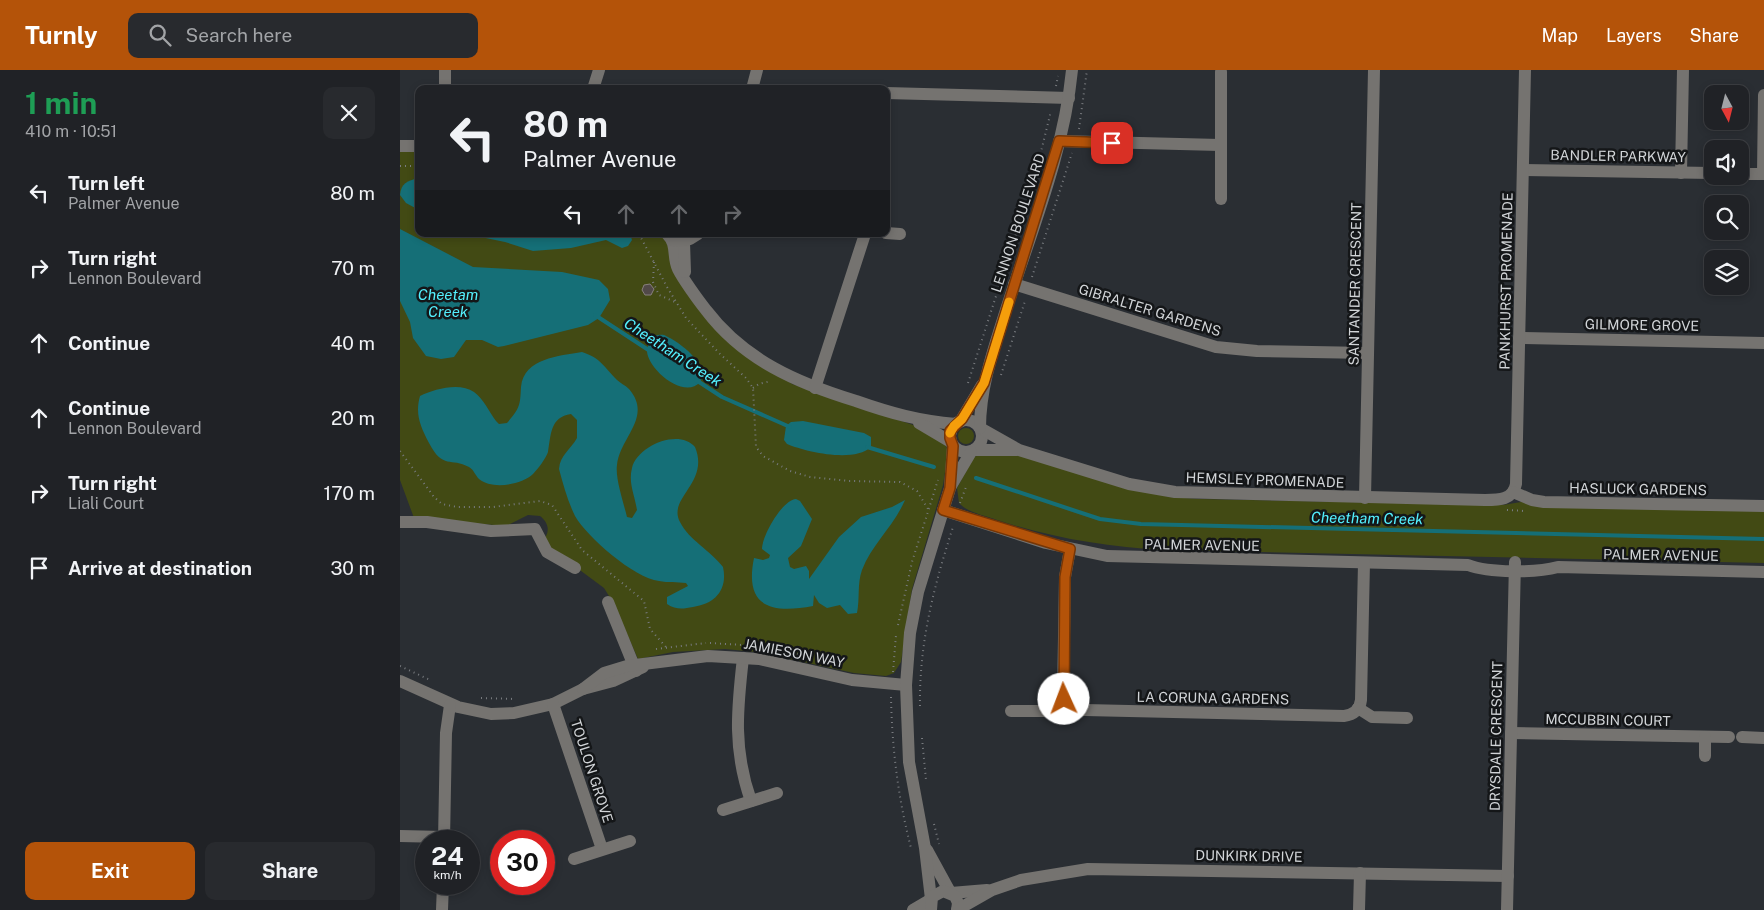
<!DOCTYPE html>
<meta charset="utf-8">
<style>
:root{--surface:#202226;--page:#282a2e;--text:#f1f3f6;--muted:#a2a4a7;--line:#3d3f43;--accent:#b45309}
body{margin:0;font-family:"Public Sans",sans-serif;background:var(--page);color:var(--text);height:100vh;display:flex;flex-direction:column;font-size:19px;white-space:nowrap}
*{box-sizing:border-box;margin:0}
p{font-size:16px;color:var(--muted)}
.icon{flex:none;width:28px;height:28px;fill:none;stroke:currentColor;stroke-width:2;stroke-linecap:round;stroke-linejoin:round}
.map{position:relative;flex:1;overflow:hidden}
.side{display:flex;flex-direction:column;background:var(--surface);width:400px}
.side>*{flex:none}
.banner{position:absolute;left:15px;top:15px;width:475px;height:152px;border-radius:10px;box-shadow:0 2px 8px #0003,0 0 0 1px var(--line);background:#202226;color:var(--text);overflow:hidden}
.needle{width:32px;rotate:173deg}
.fabs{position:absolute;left:1304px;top:15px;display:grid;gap:10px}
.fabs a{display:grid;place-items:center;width:45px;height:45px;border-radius:10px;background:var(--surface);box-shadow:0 2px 8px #0003,0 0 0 1px var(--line);font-size:25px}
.speed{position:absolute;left:15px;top:760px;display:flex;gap:10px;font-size:25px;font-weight:700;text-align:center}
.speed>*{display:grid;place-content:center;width:65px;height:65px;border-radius:50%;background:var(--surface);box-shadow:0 2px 8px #0003,0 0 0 1px var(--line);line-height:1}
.speed small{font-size:12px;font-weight:400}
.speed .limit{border:8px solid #d22;background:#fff;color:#111}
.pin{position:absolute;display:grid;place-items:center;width:42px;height:42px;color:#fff;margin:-21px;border-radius:10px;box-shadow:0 2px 8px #0006}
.me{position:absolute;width:55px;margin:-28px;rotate:358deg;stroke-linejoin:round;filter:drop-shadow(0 0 4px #0008)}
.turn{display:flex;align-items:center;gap:18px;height:105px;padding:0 25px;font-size:22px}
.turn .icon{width:65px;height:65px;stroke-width:2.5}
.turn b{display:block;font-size:35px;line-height:42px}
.lanes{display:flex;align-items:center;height:48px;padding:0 25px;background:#0003;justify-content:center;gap:25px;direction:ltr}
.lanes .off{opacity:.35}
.round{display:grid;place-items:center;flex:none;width:52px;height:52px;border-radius:10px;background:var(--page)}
.summary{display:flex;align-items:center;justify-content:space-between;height:85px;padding:0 25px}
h1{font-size:30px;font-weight:700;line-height:38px;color:#1e9e55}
.action{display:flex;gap:10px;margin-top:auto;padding:10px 25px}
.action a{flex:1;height:58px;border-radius:10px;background:var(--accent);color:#fff;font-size:20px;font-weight:700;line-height:58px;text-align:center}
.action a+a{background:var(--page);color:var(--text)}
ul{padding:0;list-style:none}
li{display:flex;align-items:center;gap:15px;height:75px;padding:0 25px}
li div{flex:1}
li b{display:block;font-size:19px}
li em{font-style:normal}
header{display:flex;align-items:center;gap:30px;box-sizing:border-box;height:70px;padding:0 25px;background:var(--accent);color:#fff}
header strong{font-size:24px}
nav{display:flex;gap:28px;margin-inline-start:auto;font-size:18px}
.search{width:350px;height:45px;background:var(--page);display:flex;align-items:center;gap:12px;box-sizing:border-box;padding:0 18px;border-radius:10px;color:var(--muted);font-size:19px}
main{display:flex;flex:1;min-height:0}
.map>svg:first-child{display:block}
</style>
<header>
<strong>Turnly</strong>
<div class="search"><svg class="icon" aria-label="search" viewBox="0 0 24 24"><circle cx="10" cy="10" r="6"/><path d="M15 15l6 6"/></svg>Search here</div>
<nav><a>Map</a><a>Layers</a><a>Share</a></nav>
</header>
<main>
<section class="side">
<div class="summary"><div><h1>1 min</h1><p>410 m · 10:51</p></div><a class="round"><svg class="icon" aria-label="close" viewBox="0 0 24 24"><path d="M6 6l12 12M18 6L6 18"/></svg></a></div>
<ul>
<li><svg class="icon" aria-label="left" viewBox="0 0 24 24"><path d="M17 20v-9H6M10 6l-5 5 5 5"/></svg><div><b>Turn left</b><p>Palmer Avenue</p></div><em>80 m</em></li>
<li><svg class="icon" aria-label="right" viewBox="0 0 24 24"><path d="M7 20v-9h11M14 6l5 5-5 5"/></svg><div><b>Turn right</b><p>Lennon Boulevard</p></div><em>70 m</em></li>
<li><svg class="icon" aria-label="ahead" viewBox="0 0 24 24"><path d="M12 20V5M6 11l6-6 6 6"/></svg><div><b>Continue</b></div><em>40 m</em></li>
<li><svg class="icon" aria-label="ahead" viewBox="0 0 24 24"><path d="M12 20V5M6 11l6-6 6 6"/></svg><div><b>Continue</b><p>Lennon Boulevard</p></div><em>20 m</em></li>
<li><svg class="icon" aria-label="right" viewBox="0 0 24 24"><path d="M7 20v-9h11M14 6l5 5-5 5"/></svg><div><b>Turn right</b><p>Liali Court</p></div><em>170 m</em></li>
<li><svg class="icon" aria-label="arrive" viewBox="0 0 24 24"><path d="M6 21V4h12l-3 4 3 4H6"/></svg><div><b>Arrive at destination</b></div><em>30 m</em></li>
</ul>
<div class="action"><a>Exit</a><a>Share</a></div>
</section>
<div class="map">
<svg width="1364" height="840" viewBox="0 0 1364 840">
<rect width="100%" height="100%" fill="#2a2e33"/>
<!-- green -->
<g fill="#424a14">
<path d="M0 81H19V164H261L267 169 290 225 392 314 519 357 546 376 548 382 543 415 512 519 501 592 494 603 486 606 454 603 357 582 325 579 273 582 238 589 214 534 204 518 142 472C150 463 150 454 140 446L128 445 106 456 14 448 0 410Z"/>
<circle cx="566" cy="366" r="8"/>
<path d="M613 384 769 427 800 429 1103 435 1121 432 1364 441V493L764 480C706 477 652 468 597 450 584 445 568 443 559 433L557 418 574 387 579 385Z"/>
</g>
<!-- water -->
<g fill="#156f77">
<path d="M19 108V140L6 133 0 125C1 113 7 111 19 108Z"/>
<path d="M0 159 73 197 162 202 199 210 208 219 210 230 199 248 188 255 104 276 98 277 82 270H66L54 287 41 289 26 286 13 268 10 252 0 231Z"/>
<path d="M66 164H230L232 170 228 176 222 178 206 170 171 178 133 181 105 172Z"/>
<path d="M255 266C258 265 263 264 266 266 278 271 312 296 300 312 284 331 245 297 247 279 248 274 252 270 255 266Z"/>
<path d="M182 282C201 288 204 297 217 310 220 313 225 315 229 319 253 347 220 367 217 395 215 408 224 434 227 447L232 448 237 440C235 426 228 413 232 398 237 376 279 358 295 377 310 413 267 428 280 452 289 470 311 481 323 497 328 520 315 534 293 537 283 539 276 540 267 534V527L288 516 286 513C277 512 268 513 259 511 234 508 187 467 175 446 168 432 163 414 159 399 160 385 171 379 177 368V350L171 344C150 347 151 365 148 382 146 388 138 399 133 404 121 415 92 420 79 409 75 405 74 400 69 397 51 387 43 400 29 373 20 356 15 344 20 326 34 319 60 312 74 322 83 328 90 343 96 351L99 354 107 353C120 338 120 336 121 317 124 288 159 286 182 282Z"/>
<path d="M403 351 464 363 471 367V377C454 393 406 382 387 374L384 370 386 356 391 352Z"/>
<path d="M396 429 400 431 412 449 401 476 388 488 390 497 394 499 406 496 409 501V509L439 467 461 447 492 437 505 430C494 456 472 474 462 500 457 514 460 529 457 543L448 544 440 535 427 538 419 533 414 525 413 536C371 544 344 537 354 488L363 490 369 488 370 485 362 479C362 466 382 430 396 429Z"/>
</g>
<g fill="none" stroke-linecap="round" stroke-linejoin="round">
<!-- stream -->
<g stroke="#156f77" stroke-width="4">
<path d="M195 245 250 281"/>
<path d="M296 310 322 327 390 357"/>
<path d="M467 377 534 397"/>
<path d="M576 408 700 449 741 454 1364 469"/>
</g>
</g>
<!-- building -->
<path fill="#514948" stroke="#88807e" d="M250 214 254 219 251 225H245L242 220 244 215Z"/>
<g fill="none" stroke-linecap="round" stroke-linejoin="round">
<!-- path -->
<g stroke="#787b7f" stroke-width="2" stroke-dasharray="1 4" stroke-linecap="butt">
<path d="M656 16 658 6"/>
<path d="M679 59 687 0"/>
<path d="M0 96H19"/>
<path d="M239 164 267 217 286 248 319 283 346 308 353 318 356 377 363 386 390 401 410 407 449 411 500 412 517 421 528 439"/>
<path d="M254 192 253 212 259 225 275 232"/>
<path d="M632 207 672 83"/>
<path d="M601 305 625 231"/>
<path d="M568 313 636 102 651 41"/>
<path d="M353 318 359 314 371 311"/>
<path d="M0 381 34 427 42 434 57 437H93L140 431 152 435 182 480 244 531 250 559 266 577"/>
<path d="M560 433 566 417"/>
<path d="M1107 440 1125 441"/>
<path d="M498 555 512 492 538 410"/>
<path d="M310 573 358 576"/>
<path d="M363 576 402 585"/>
<path d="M256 579 306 573"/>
<path d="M0 596 30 610"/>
<path d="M493 602 496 565"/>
<path d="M491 627C492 678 498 728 511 778"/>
<path d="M81 628 116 629"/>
<path d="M520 636C519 573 534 516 553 457"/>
<path d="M522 668 526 710"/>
<path d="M534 754 539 774"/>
</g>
<!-- minor -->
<g stroke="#757370" stroke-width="12">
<path d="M45 19V0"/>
<path d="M193 19 199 0"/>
<path d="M352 19 357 0"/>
<path d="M486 23 669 28"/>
<path d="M659 71 820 75"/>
<path d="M0 76H19"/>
<path d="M1123 100 1312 103"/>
<path d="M1281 103 1283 0"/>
<path d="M1340 104H1364"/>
<path d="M1363 104 1364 25"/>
<path d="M821 129V2"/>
<path d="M486 163 500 164"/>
<path d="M267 164C278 175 272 186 278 199 283 209 298 230 306 240 344 290 397 313 456 331 490 343 519 351 556 354"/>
<path d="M281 164 284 172 285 202"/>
<path d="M275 171 290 169 298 164"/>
<path d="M614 214 816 277 857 281 968 283"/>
<path d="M1119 268 1364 273"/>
<path d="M415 318 465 164"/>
<circle cx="566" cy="366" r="16"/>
<path d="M560 352 582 315"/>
<path d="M519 353 551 372"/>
<path d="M580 358 619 380 729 414 775 422 1085 430C1099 430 1113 430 1116 414L1125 0"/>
<path d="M580 358C580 318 593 281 605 243 630 164 664 83 672 0"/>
<path d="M574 380H616"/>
<path d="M551 416 571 382"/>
<path d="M1113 422 1132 430 1144 432 1364 436"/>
<path d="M965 428 974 0"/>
<path d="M543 440 646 473 707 486 1068 495C1089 503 1136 503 1158 497L1364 502"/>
<path d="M0 452H27L91 461 135 459 147 482 175 498"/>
<path d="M670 479 665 507 663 626C666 637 674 640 685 640L944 646C954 645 960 639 961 630L964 493"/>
<path d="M208 532 236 601"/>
<path d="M343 588C337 640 333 680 351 731"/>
<path d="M0 611 58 637 91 644 114 643 153 634 183 619 213 611 243 597"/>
<path d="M183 619 204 603 227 596 308 586 359 589 452 610 506 615"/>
<path d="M153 634 202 779"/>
<path d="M958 638 972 647 1007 648"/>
<path d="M611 641H648L666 633"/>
<path d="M1111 663 1329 667"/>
<path d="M1305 667V686"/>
<path d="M1342 667 1364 668"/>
<path d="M323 740 377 723"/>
<path d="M0 766 44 767"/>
<path d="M44 771 46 663 50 635"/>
<path d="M527 780 550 822"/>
<path d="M174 789 230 771"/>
<path d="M551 823 587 820"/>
<path d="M531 829 525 778 509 692 506 615 510 563 518 522 550 418 553 376"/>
<path d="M42 840 43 814"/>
<path d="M513 840 530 830"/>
<path d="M531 840 532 827 543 821 555 826 558 833 557 840"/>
<path d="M557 840 592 820 621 810 688 799 1108 806"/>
<path d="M959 840 960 803"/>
<path d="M1107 840 1115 492"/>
</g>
</g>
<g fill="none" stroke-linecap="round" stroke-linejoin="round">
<defs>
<path id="route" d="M664 629 665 507 670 479 543 440 550 418 553 376 550 368V361L562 349 584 313 659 71 712 73"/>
</defs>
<!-- route casing -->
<use href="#route" stroke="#753606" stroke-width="12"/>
<!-- route -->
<use href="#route" stroke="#b45309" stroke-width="9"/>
<!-- slow -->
<path stroke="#f59e0b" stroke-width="9" d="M550 363 554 356 562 349 584 313 609 232"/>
</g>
<g text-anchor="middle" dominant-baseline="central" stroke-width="5" stroke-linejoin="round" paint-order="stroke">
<!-- street labels -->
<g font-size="14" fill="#d1d4d7" stroke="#141618">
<text transform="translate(1218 86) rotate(1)">BANDLER PARKWAY</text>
<text transform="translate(618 153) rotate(-72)">LENNON BOULEVARD</text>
<text transform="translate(1106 211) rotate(-89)">PANKHURST PROMENADE</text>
<text transform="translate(955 214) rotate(-89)">SANTANDER CRESCENT</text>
<text transform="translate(750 240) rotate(17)">GIBRALTER GARDENS</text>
<text transform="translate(1242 255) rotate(1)">GILMORE GROVE</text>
<text transform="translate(865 410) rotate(2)">HEMSLEY PROMENADE</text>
<text transform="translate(1238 419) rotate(1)">HASLUCK GARDENS</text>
<text transform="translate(802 475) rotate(1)">PALMER AVENUE</text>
<text transform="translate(1261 485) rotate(1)">PALMER AVENUE</text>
<text transform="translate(394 583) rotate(11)">JAMIESON WAY</text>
<text transform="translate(813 628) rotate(1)">LA CORUNA GARDENS</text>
<text transform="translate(1208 650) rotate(1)">MCCUBBIN COURT</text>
<text transform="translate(1096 666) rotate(-89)">DRYSDALE CRESCENT</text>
<text transform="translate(192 701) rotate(72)">TOULON GROVE</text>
<text transform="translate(849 786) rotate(1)">DUNKIRK DRIVE</text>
</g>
<!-- water labels -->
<g font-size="15" font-style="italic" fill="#54f0fe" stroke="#141618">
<text x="48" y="224">Cheetam<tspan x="48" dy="17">Creek</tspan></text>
<text transform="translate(273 282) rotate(33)">Cheetham Creek</text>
<text transform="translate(967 448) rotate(1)">Cheetham Creek</text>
</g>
</g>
</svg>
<div class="fabs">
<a><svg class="needle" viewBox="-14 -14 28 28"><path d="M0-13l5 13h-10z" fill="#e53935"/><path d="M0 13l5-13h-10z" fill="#a2a4a7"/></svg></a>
<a><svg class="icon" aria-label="sound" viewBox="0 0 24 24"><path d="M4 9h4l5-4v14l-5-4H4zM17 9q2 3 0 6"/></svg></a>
<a><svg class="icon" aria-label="search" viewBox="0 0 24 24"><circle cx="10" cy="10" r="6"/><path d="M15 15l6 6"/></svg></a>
<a><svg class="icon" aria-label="layers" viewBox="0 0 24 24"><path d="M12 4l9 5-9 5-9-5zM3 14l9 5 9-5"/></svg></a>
</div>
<div class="speed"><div>24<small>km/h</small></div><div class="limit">30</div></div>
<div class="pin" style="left:712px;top:73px;background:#d93025"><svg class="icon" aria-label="arrive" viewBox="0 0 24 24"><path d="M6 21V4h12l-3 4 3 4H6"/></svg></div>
<svg class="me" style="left:664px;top:629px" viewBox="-20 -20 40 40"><circle r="19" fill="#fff"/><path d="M0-13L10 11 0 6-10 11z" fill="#b45309"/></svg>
<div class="banner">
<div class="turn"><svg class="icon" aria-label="left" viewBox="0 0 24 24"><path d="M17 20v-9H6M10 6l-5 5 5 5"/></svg><div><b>80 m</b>Palmer Avenue</div></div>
<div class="lanes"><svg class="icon" aria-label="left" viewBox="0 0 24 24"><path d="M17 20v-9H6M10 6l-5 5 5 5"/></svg><svg class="icon off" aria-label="ahead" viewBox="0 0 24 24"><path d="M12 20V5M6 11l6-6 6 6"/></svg><svg class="icon off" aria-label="ahead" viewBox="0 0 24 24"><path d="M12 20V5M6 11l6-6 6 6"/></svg><svg class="icon off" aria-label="right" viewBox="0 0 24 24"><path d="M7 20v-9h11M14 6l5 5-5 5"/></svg></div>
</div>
</div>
</main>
